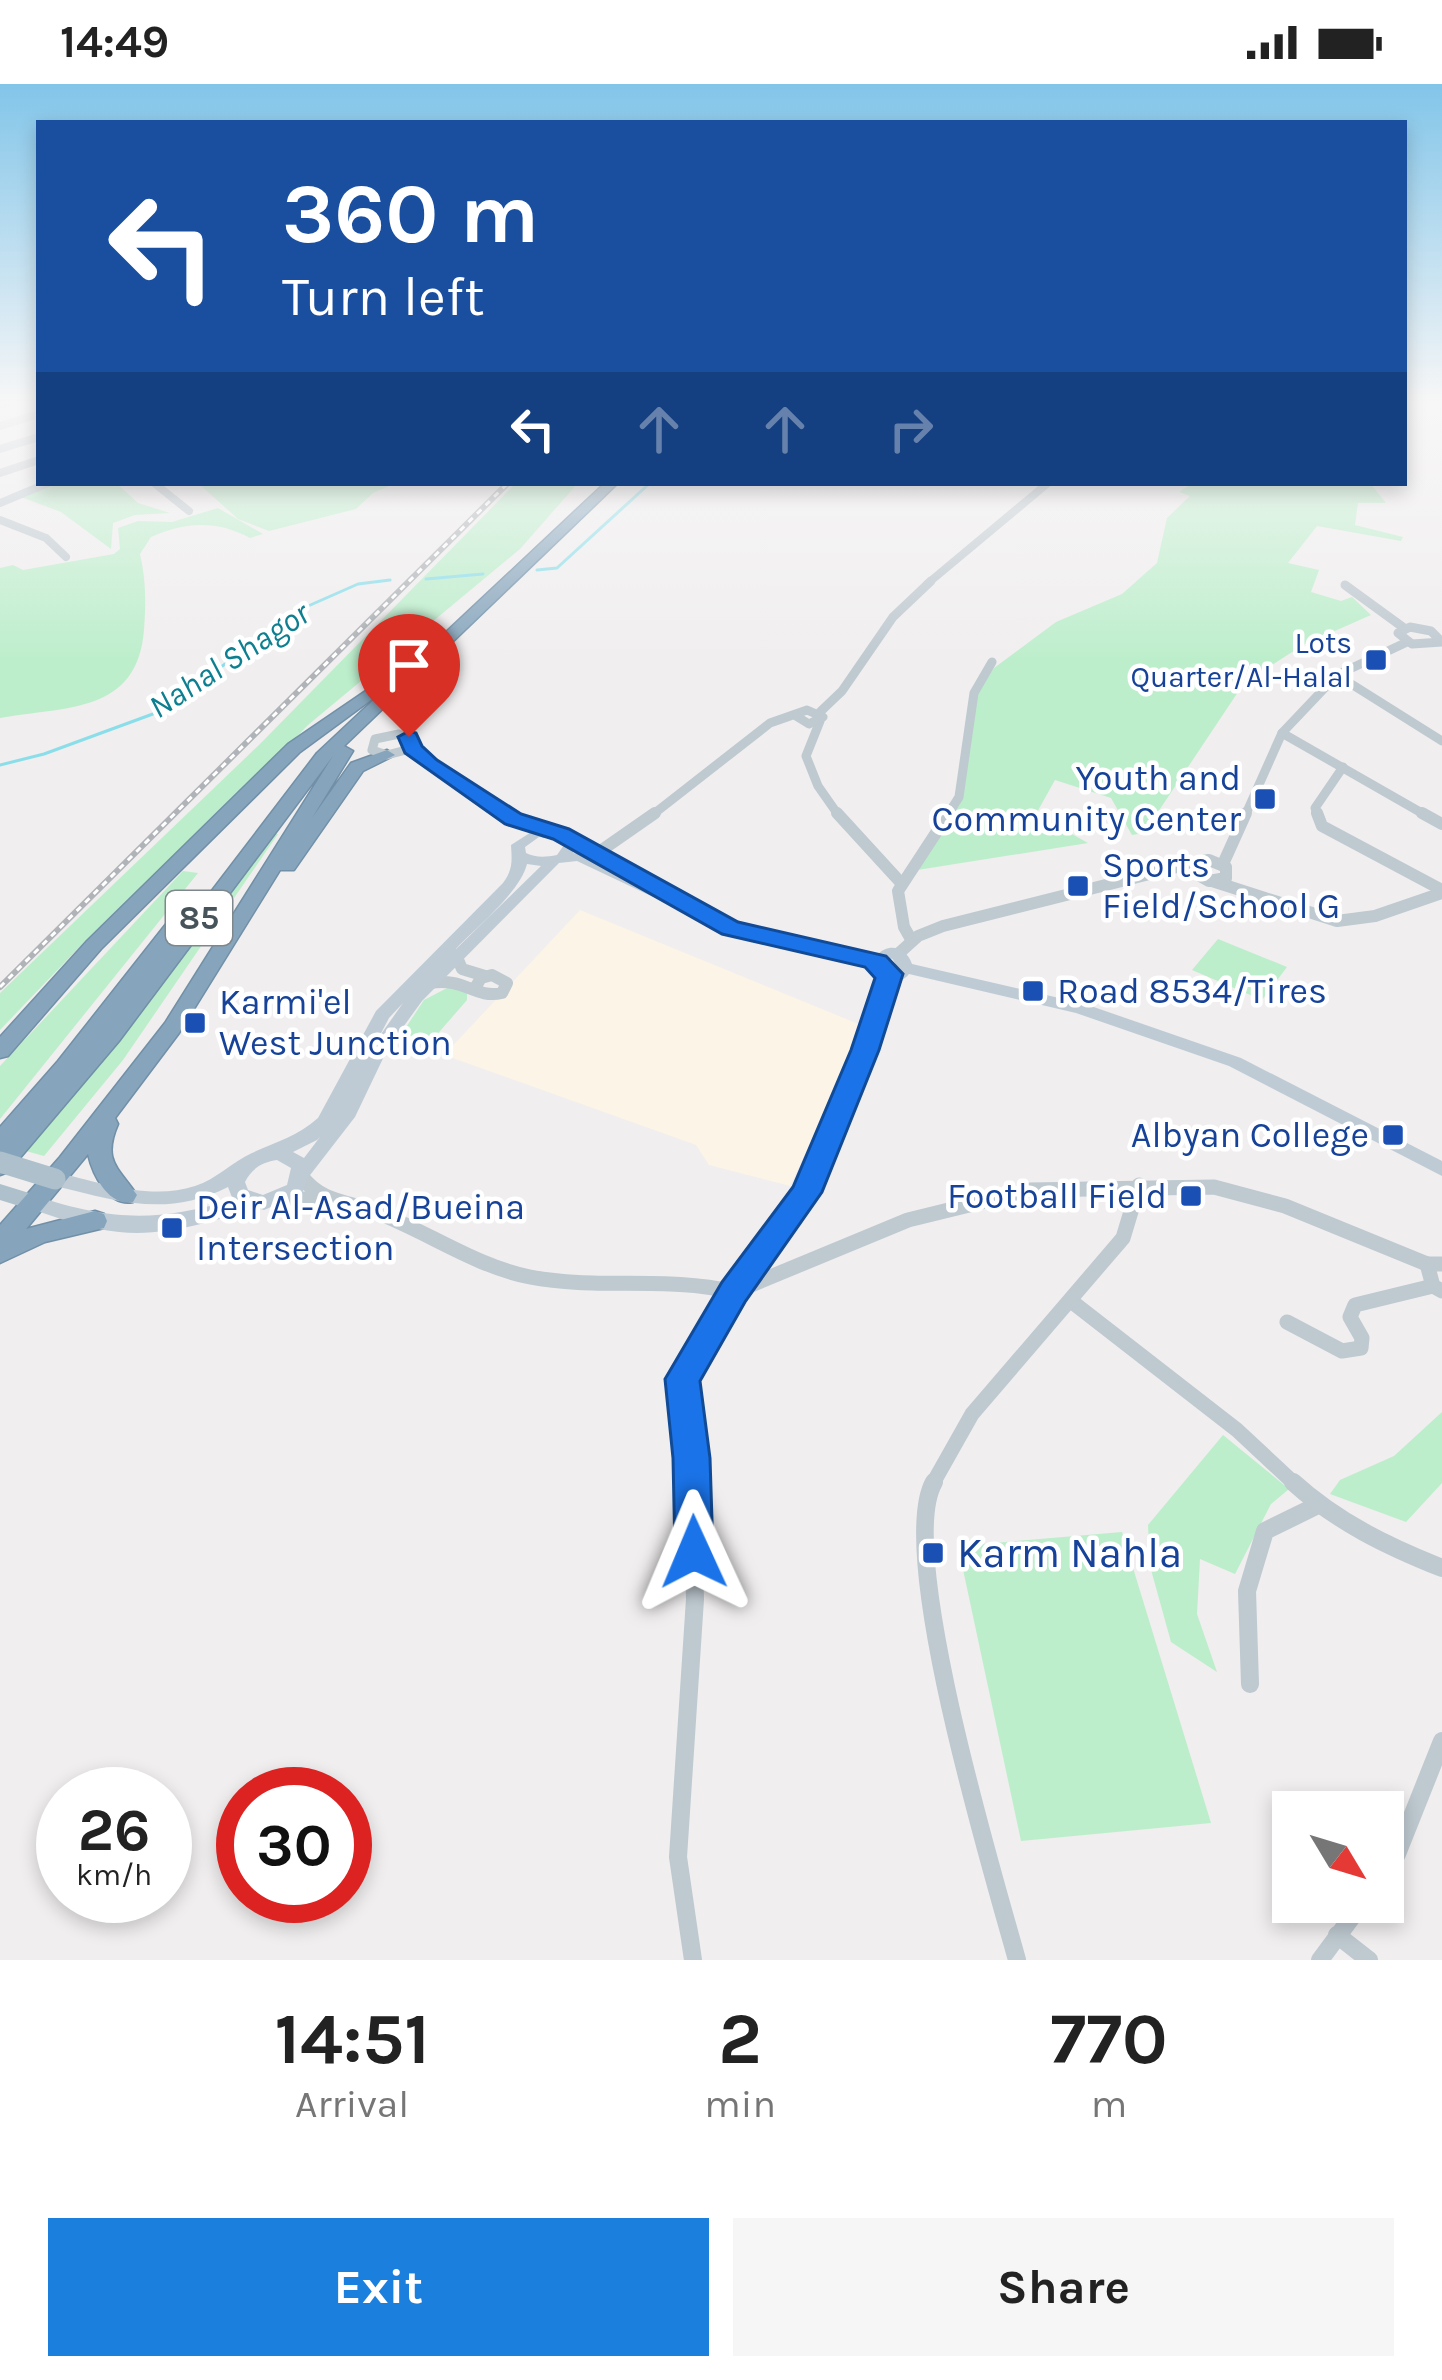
<!DOCTYPE html>
<style>
:root{--surface:#fff;--page:#f6f6f6;--text:#222;--muted:#767676;--accent:#1b7fdd}
body{margin:0;font-family:Karla,sans-serif;background:var(--page);color:var(--text);height:100vh;display:flex;flex-direction:column;font-size:45px;white-space:nowrap}
*{box-sizing:border-box;margin:0}
p{font-size:39px;color:var(--muted)}
.icon{flex:none;width:66px;height:66px;fill:none;stroke:currentColor;stroke-width:2;stroke-linecap:round;stroke-linejoin:round}
.map{position:relative;height:1876px;overflow:hidden}
.sheet{display:flex;flex-direction:column;background:var(--surface);flex:1}
.sheet>*{flex:none}
.banner{position:absolute;left:36px;top:36px;width:1371px;height:366px;border-radius:0px;box-shadow:0 6px 18px #0003;background:#1a4fa0;color:#fff;overflow:hidden}
.needle{width:78px;rotate:128deg}
.fabs{position:absolute;left:1272px;top:1707px;display:grid;gap:24px}
.fabs a{display:grid;place-items:center;width:132px;height:132px;border-radius:0px;background:var(--surface);box-shadow:0 6px 18px #0003;font-size:60px}
.speed{position:absolute;left:36px;top:1683px;display:flex;gap:24px;font-size:60px;font-weight:700;text-align:center}
.speed>*{display:grid;place-content:center;width:156px;height:156px;border-radius:50%;background:var(--surface);box-shadow:0 6px 18px #0003;line-height:1}
.speed small{font-size:30px;font-weight:400}
.speed .limit{border:18px solid #d22;background:#fff;color:#111}
.pin{position:absolute;display:grid;place-items:center;width:102px;height:102px;color:#fff;margin:-123px -51px;border-radius:50% 50% 50% 0;rotate:-45deg;box-shadow:0 0 12px #0007}
.pin .icon{rotate:45deg}
.me{position:absolute;width:132px;margin:-66px;rotate:359deg;stroke-linejoin:round;filter:drop-shadow(0 0 9px #0008)}
.turn{display:flex;align-items:center;gap:42px;height:252px;padding:0 48px;font-size:54px}
.turn .icon{width:156px;height:156px;stroke-width:2.5}
.turn b{display:block;font-size:84px;line-height:102px}
.lanes{display:flex;align-items:center;height:114px;padding:0 48px;background:#0003;justify-content:center;gap:60px;direction:ltr}
.lanes .off{opacity:.35}
.eta{display:flex;justify-content:space-evenly;align-items:center;height:204px;text-align:center}
.eta b{font-size:72px;font-weight:700;line-height:84px}
.cta{display:flex;gap:24px;margin-top:auto;padding:24px 48px}
.cta a{flex:1;height:138px;border-radius:0px;background:var(--accent);color:#fff;font-size:48px;font-weight:700;line-height:138px;text-align:center}
.cta a+a{background:var(--page);color:var(--text)}
.status{display:flex;justify-content:space-between;align-items:center;height:84px;padding:0 60px;background:var(--surface);direction:ltr}
.status svg{height:33px;fill:currentColor}
.map>svg:first-child{display:block}
</style>
<div class="status"><b>14:49</b><svg viewBox="0 0 49 12"><path d="M0 12V9h3v3zM5 12V6h3v6zM10 12V3h3v9zM15 12V0h3v12zM26 1h20v11H26zM47 4h2v5h-2z"/></svg></div>
<div class="map">
<svg width="1442" height="1876" viewBox="0 0 1442 1876">
<rect width="100%" height="100%" fill="#f0eeee"/>
<!-- commercial -->
<path fill="#fbf4e7" d="M580 826 866 943 790 1102 709 1081 696 1061 444 971Z"/>
<!-- green -->
<g fill="#bceecb">
<path d="M57 399H116L138 419 170 429 135 431 113 439 111 465 61 428 21 413Z"/>
<path d="M198 399H396L373 409 356 425 269 447 238 435Z"/>
<path d="M516 399H578L520 465 308 641 202 750 89 853 0 946V909L260 660Z"/>
<path d="M1193 399H1370L1386 419H1358L1355 441 1403 453 1401 457 1317 442 1288 479 1319 486 1311 508 1341 517 1352 513 1371 531 1303 561 1244 599 1144 749 1132 751 1111 714 1055 696 1036 730 1088 759 911 787 960 706 977 608 994 584 1056 538 1122 510 1157 479 1167 434 1190 412 1179 408Z"/>
<path d="M218 424 263 450 250 454C216 436 186 438 151 453L140 470C146 496 146 519 144 546 137 630 67 622 0 634V484L13 481 23 486 114 470 120 465 118 444 138 437 172 438Z"/>
<path d="M265 750H278L123 976 44 1072 26 1067 86 997Z"/>
<path d="M183 787 198 789 0 1035V982Z"/>
<path d="M1218 855 1287 883 1262 916 1192 886Z"/>
<path d="M451 902 467 907V916L427 962 399 954 424 916Z"/>
<path d="M1442 1328V1399L1406 1438 1330 1410 1340 1396 1394 1372Z"/>
<path d="M1223 1351 1289 1405 1271 1420 1235 1490 1200 1475 1197 1530 1217 1588 1171 1558 1150 1482 1148 1441Z"/>
<path d="M1122 1448 1211 1739 1021 1757 958 1462Z"/>
</g>
<g fill="none" stroke-linecap="round" stroke-linejoin="round">
<!-- stream -->
<g stroke="#8adeea" stroke-width="3">
<path d="M537 486 557 484 650 399"/>
<path d="M426 495 483 490"/>
<path d="M0 681 44 670 161 627 299 526 358 500 390 496"/>
</g>
<defs>
<g id="highway">
<path d="M605 399H618L344 662 353 667 312 734 351 679 387 666 395 671 363 687 294 786H280L179 949 115 1034 118 1040C102 1077 118 1083 137 1111L133 1118C109 1123 93 1092 88 1070L26 1145 95 1127 104 1130 107 1137 104 1144 45 1158 0 1179V1141L60 1073 165 939 333 672 119 957 8 1088 0 1091V1043L58 977 174 830 181 828 191 834 317 669Z"/>
<path d="M373 602 379 604V610L300 668 101 865 8 972 0 974V953L87 857 288 660Z"/>
</g>
</defs>
<!-- highway casing -->
<use href="#highway" stroke="#7190a8" stroke-width="3"/>
<!-- street-far4 -->
<g stroke="#bec9d0" stroke-width="8">
<path d="M0 321 13 317"/>
<path d="M0 342 39 330"/>
<path d="M0 365 39 353"/>
<path d="M0 389 39 376"/>
<path d="M154 399 189 427"/>
<path d="M0 419 48 399"/>
<path d="M0 436 46 454 66 473"/>
<path d="M927 500 1048 399"/>
</g>
<!-- street-far3 -->
<g stroke="#bec9d0" stroke-width="9">
<path d="M1345 501 1404 544"/>
<path d="M1410 543 1431 547 1442 558 1412 560 1398 549Z"/>
<path d="M1337 591 1442 657"/>
<path d="M820 628 842 607 893 533 931 497"/>
<path d="M820 637 806 672 818 702 839 732"/>
<path d="M1282 649 1427 732"/>
<path d="M399 650 411 656 406 666 387 671 372 666 375 655Z"/>
<path d="M411 662 453 696 511 732"/>
<path d="M651 732 770 639 807 626 823 633 809 640 796 632"/>
<path d="M947 732 959 713 974 609 992 578"/>
<path d="M1245 732 1282 649 1337 591 1407 558"/>
<path d="M1318 732 1315 724 1343 683"/>
</g>
<!-- street-far2 -->
<g stroke="#bec9d0" stroke-width="12">
<path d="M506 729 545 748"/>
<path d="M837 729 902 800"/>
<path d="M1317 729 1322 742 1442 806"/>
<path d="M1422 729 1442 740"/>
<path d="M589 775 655 729"/>
<path d="M1209 776 1226 783V794L1209 797 1193 788V779Z"/>
<path d="M1223 780 1246 729"/>
<path d="M1212 797 1337 837 1375 832 1442 809"/>
<path d="M912 857 904 843 898 807 949 729"/>
<path d="M456 871 462 885 485 892"/>
<path d="M897 871 918 852 943 842 1193 779"/>
<path d="M430 899C465 893 474 915 502 909L507 899 492 891 481 894 475 904"/>
<path d="M840 1026 889 890"/>
</g>
<!-- street-far1 -->
<g stroke="#bec9d0" stroke-width="15">
<path d="M302 1093C320 1118 349 1118 376 1128 428 1148 475 1182 530 1193 598 1206 666 1192 734 1208L806 1108 841 1023"/>
<path d="M276 1117 319 1114"/>
<path d="M1442 1180H1427L1433 1202 1442 1207"/>
<path d="M1071 1217 1237 1346 1296 1401"/>
<path d="M1287 1238 1342 1267 1361 1264 1362 1254 1350 1233 1355 1221 1433 1202"/>
<path d="M692 1401 683 1295 734 1208 908 1136 1030 1106 1214 1103 1285 1122 1427 1180"/>
<path d="M932 1401 972 1330 1123 1154 1139 1101"/>
</g>
<!-- street -->
<g stroke="#bec9d0" stroke-width="18">
<path d="M692 1398 695 1515 678 1773 693 1876"/>
<path d="M934 1398C895 1466 993 1789 1017 1876"/>
<path d="M1293 1398C1337 1438 1387 1462 1442 1484"/>
<path d="M1250 1600 1247 1507 1265 1447 1318 1421"/>
<path d="M1383 1790 1397 1770 1442 1657"/>
<path d="M1337 1851 1369 1876"/>
<path d="M1320 1876 1363 1818"/>
</g>
<!-- secondary -->
<path fill="#becbd5" fill-rule="evenodd" d="M536 745 566 747 578 761 573 769 591 771 735 840 876 872C889 858 906 863 912 880L1085 920 1241 974 1442 1077V1092L1229 982 1076 929 909 890C901 900 888 900 878 893L872 881 725 847 577 777 559 779 422 917 388 964 355 1033 307 1095 302 1110 264 1126 257 1124C213 1137 166 1153 119 1148 88 1145 58 1134 28 1124L26 1119 28 1114 35 1112C114 1137 154 1138 233 1116L228 1103C166 1134 118 1117 55 1102L48 1100 46 1095 48 1090 55 1088C99 1098 150 1117 195 1102 217 1095 232 1078 252 1069 276 1058 298 1052 318 1034L376 927 503 799C513 785 512 778 511 761ZM539 753 557 754 564 761 557 771C546 773 536 774 526 769L525 763ZM527 780 541 782 453 868C474 845 520 809 527 780ZM892 874 896 881 892 888 888 881ZM403 919 379 953 389 934ZM320 1053 304 1074 293 1068 317 1056ZM277 1076 291 1084 287 1101 263 1111 248 1106 245 1098C252 1084 263 1078 277 1076Z"/>
<!-- primary -->
<path fill="#adc0cc" fill-rule="evenodd" d="M0 1100 42 1113 45 1119 42 1125 35 1127 0 1116Z"/>
<!-- highway -->
<use href="#highway" fill="#86a5bc" fill-rule="evenodd"/>
<defs>
<path id="rail" d="M0 903 508 399"/>
</defs>
<!-- rail casing -->
<use href="#rail" stroke="#b0b4b8" stroke-width="6"/>
<!-- rail -->
<use href="#rail" stroke="#fff" stroke-width="3" stroke-dasharray="6" stroke-linecap="butt"/>
<!-- primary-bridge -->
<path stroke="#adc0cc" stroke-width="21" d="M0 1078 55 1095"/>
</g>
<!-- sky -->
<linearGradient id="sky" x2="0" y2="1"><stop stop-color="#82c5e9"/><stop offset="0.55" stop-color="#f8f7f7"/><stop offset="1" stop-color="#f8f7f7" stop-opacity="0"/></linearGradient>
<rect width="1442" height="580" fill="url(#sky)"/>
<!-- route -->
<path fill="#1a73e8" stroke="#114b97" stroke-width="3" d="M409 647 416 649 422 662 437 676 521 730 569 745 738 838 886 872 903 890 879 966 822 1108 745 1218 700 1297 710 1374 713 1468 708 1481 694 1486 680 1481 675 1468 673 1374 665 1295 722 1198 793 1103 851 966 875 894 865 883 722 850 553 755 505 740 405 669 398 653Z"/>
<!-- markers -->
<g fill="#1a4fb4" stroke="#fff" stroke-width="4.5">
<rect x="1364" y="564" width="24" height="24" rx="6"/>
<rect x="1253" y="703" width="24" height="24" rx="6"/>
<rect x="1066" y="790" width="24" height="24" rx="6"/>
<rect x="1021" y="895" width="24" height="24" rx="6"/>
<rect x="183" y="927" width="24" height="24" rx="6"/>
<rect x="1381" y="1039" width="24" height="24" rx="6"/>
<rect x="1179" y="1100" width="24" height="24" rx="6"/>
<rect x="160" y="1132" width="24" height="24" rx="6"/>
<rect x="921" y="1457" width="24" height="24" rx="6"/>
</g>
<g text-anchor="middle" dominant-baseline="central" stroke-width="9" stroke-linejoin="round" paint-order="stroke">
<!-- far-transit labels -->
<g font-size="30" fill="#164399" stroke="#fff" text-anchor="end">
<text x="1352" y="559">Lots<tspan x="1352" dy="34">Quarter/Al-Halal</tspan></text>
</g>
<!-- far-water labels -->
<g font-size="33" font-style="italic" fill="#0e7f90" stroke="#fff">
<text transform="translate(229 576) rotate(-33)">Nahal Shagor</text>
</g>
<!-- shield labels -->
<rect fill="#fff" stroke="#7e878c" stroke-width="3" x="166" y="807" width="66" height="54" rx="9"/>
<g font-size="33" font-weight="bold" fill="#46535b">
<text x="199" y="834">85</text>
</g>
<!-- transit labels -->
<g font-size="36" fill="#164399" stroke="#fff" text-anchor="start">
<text x="1241" y="694" text-anchor="end">Youth and<tspan x="1241" dy="41">Community Center</tspan></text>
<text x="1102" y="781">Sports<tspan x="1102" dy="41">Field/School G</tspan></text>
<text x="1057" y="907">Road 8534/Tires</text>
<text x="219" y="918">Karmi'el<tspan x="219" dy="41">West Junction</tspan></text>
<text x="1369" y="1051" text-anchor="end">Albyan College</text>
<text x="1167" y="1112" text-anchor="end">Football Field</text>
<text x="196" y="1123">Deir Al-Asad/Bueina<tspan x="196" dy="41">Intersection</tspan></text>
</g>
<!-- near-transit labels -->
<g font-size="42" fill="#164399" stroke="#fff" text-anchor="start">
<text x="957" y="1469">Karm Nahla</text>
</g>
</g>
</svg>
<div class="fabs">
<a><svg class="needle" viewBox="-14 -14 28 28"><path d="M0-13l5 13h-10z" fill="#e53935"/><path d="M0 13l5-13h-10z" fill="#767676"/></svg></a>
</div>
<div class="speed"><div>26<small>km/h</small></div><div class="limit">30</div></div>
<div class="pin" style="left:409px;top:653px;background:#d93025"><svg class="icon" aria-label="arrive" viewBox="0 0 24 24"><path d="M6 21V4h12l-3 4 3 4H6"/></svg></div>
<svg class="me" style="left:694px;top:1468px" viewBox="-20 -20 40 40"><path d="M0-17L14 15 0 8-14 15z" fill="#1a73e8" stroke="#fff" stroke-width="4"/></svg>
<div class="banner">
<div class="turn"><svg class="icon" aria-label="left" viewBox="0 0 24 24"><path d="M17 20v-9H6M10 6l-5 5 5 5"/></svg><div><b>360 m</b>Turn left</div></div>
<div class="lanes"><svg class="icon" aria-label="left" viewBox="0 0 24 24"><path d="M17 20v-9H6M10 6l-5 5 5 5"/></svg><svg class="icon off" aria-label="ahead" viewBox="0 0 24 24"><path d="M12 20V5M6 11l6-6 6 6"/></svg><svg class="icon off" aria-label="ahead" viewBox="0 0 24 24"><path d="M12 20V5M6 11l6-6 6 6"/></svg><svg class="icon off" aria-label="right" viewBox="0 0 24 24"><path d="M7 20v-9h11M14 6l5 5-5 5"/></svg></div>
</div>
</div>
<section class="sheet">
<div class="eta">
<div><b>14:51</b><p>Arrival</p></div>
<div><b>2</b><p>min</p></div>
<div><b>770</b><p>m</p></div>
</div>
<div class="cta"><a>Exit</a><a>Share</a></div>
</section>
